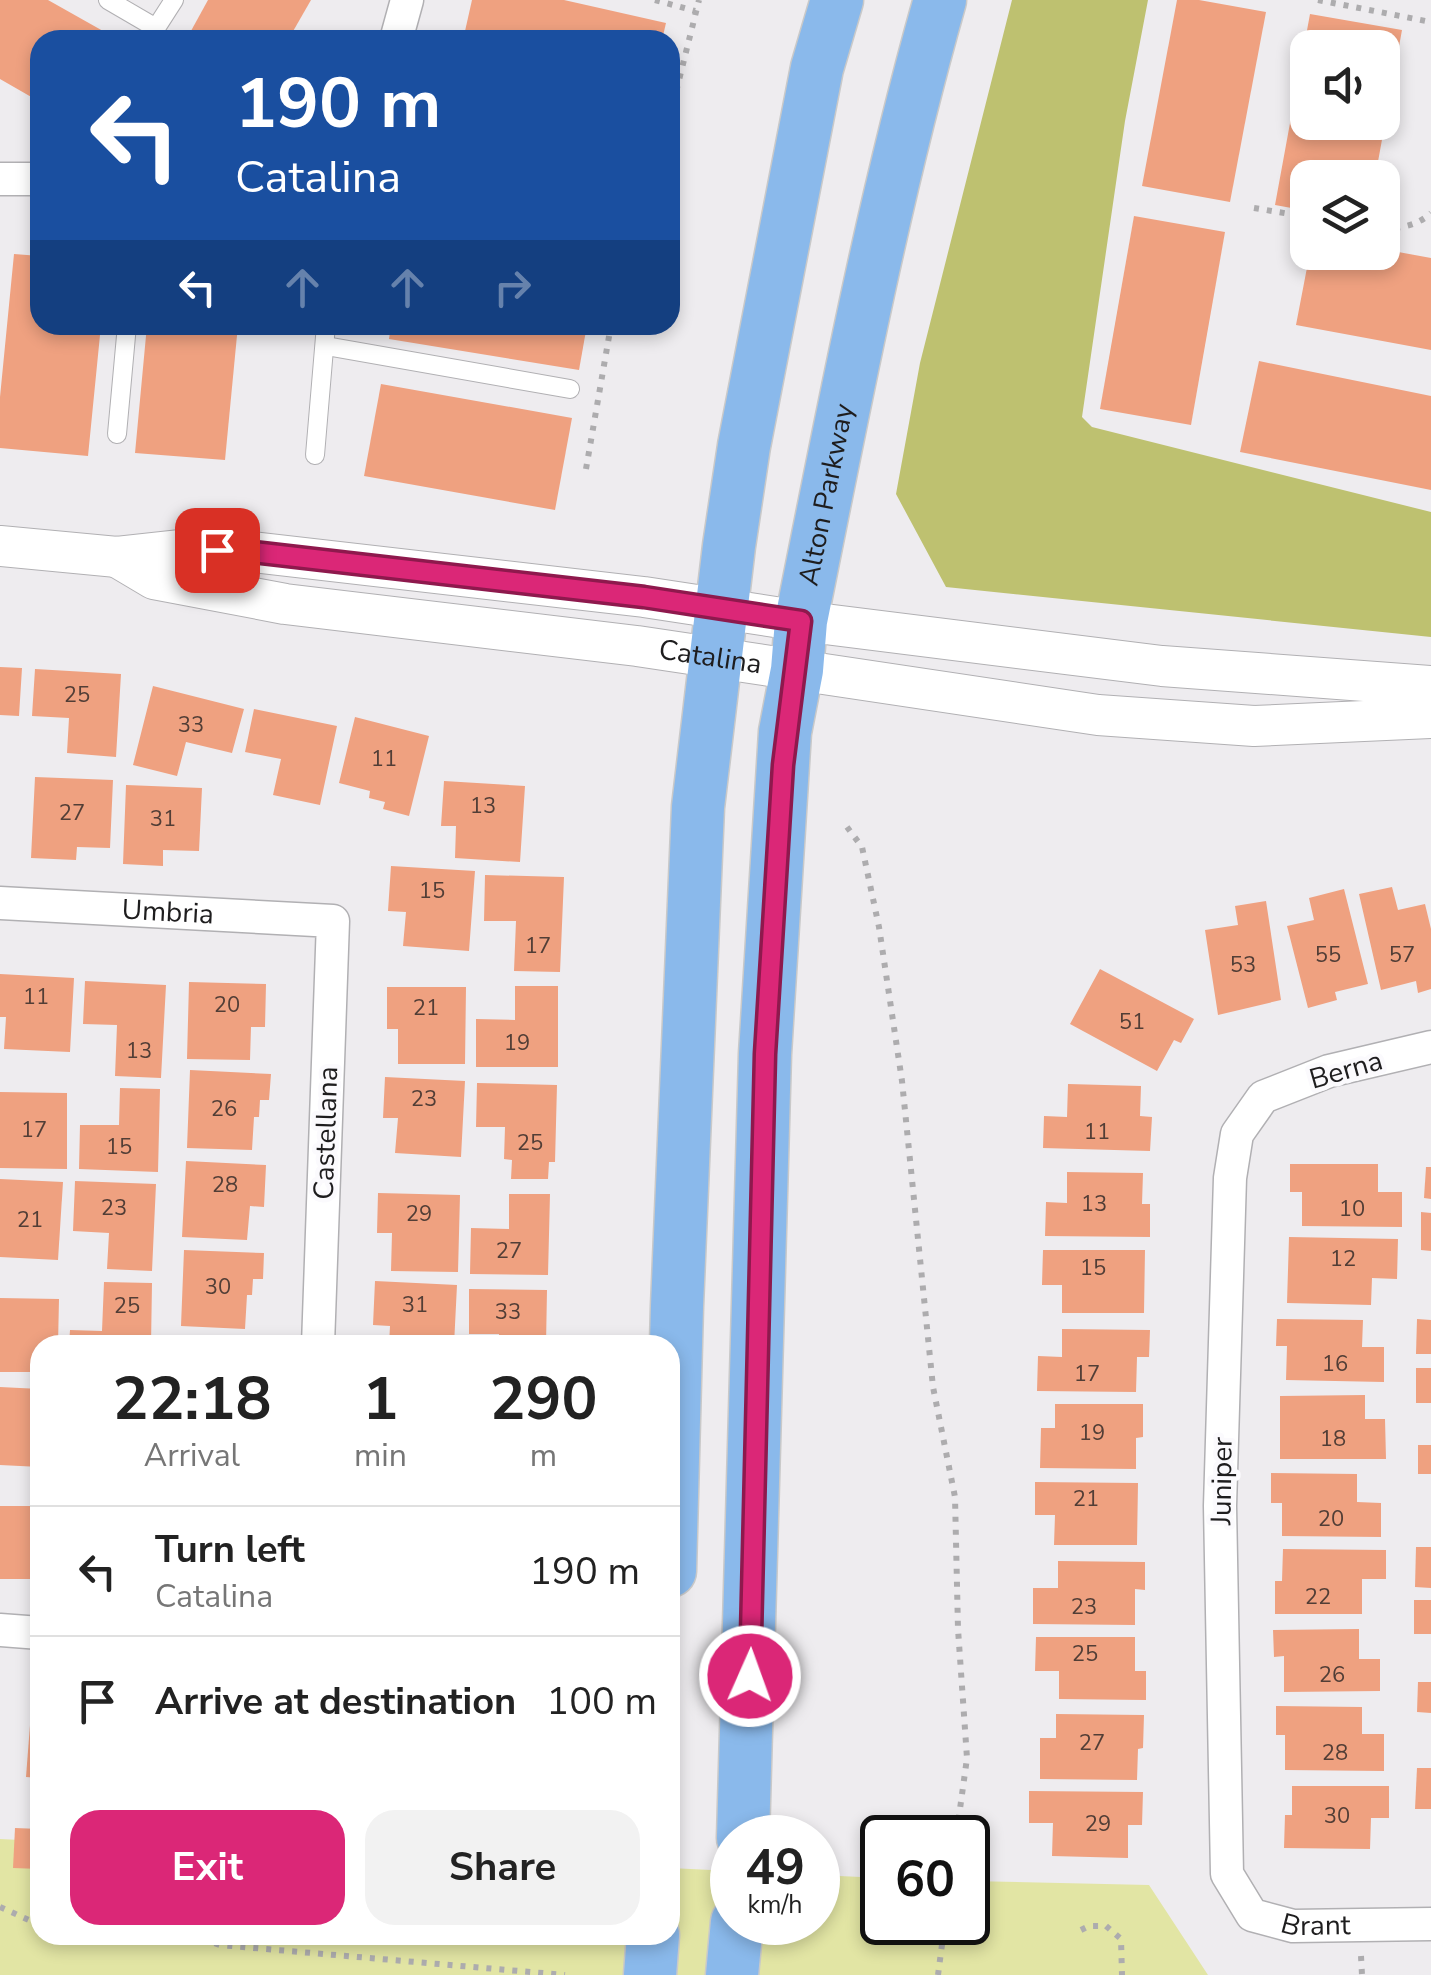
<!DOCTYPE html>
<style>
:root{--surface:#fff;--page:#f2f2f2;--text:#222;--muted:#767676;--line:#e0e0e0;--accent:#db2777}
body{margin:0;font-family:"Nunito Sans",sans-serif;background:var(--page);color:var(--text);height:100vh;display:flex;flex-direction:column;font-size:38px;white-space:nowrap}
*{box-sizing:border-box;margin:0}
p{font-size:32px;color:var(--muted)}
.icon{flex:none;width:55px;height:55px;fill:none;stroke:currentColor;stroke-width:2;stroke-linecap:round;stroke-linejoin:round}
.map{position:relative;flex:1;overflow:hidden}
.side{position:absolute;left:30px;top:1335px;width:650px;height:610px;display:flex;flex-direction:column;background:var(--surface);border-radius:30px;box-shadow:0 5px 15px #0003}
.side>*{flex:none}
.guide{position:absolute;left:30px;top:30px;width:650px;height:305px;border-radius:30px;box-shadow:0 5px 15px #0003;background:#1a4fa0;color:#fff;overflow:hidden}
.fabs{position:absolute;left:1290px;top:30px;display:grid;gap:20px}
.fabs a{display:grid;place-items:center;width:110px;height:110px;border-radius:20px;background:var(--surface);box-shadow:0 5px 15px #0003;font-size:50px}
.speed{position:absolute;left:710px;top:1815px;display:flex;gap:20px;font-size:50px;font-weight:700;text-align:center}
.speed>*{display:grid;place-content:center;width:130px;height:130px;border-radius:50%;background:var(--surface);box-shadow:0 5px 15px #0003;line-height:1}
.speed small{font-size:25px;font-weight:400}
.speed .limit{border:5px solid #111;border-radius:15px;background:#fff;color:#111}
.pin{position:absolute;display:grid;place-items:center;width:85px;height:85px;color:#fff;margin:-42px;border-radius:20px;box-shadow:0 5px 15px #0006}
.me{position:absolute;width:110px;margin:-55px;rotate:2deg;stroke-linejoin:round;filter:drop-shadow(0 0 8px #0008)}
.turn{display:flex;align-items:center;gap:35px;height:210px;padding:0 40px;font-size:45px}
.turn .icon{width:130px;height:130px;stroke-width:2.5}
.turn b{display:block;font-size:70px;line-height:85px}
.lanes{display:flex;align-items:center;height:95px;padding:0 40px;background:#0003;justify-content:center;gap:50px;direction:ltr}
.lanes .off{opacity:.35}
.eta{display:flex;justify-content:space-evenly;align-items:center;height:170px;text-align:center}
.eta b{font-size:60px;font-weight:700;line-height:70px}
.action{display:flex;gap:20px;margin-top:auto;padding:20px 40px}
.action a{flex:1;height:115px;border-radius:30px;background:var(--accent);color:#fff;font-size:40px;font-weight:700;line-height:115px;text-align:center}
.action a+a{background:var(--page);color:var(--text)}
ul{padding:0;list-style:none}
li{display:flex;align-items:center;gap:30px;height:130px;padding:0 40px;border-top:2px solid var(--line)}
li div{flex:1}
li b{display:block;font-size:38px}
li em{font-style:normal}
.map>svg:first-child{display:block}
</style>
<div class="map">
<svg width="1431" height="1975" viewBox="0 0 1431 1975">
<rect width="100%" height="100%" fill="#eeecef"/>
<!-- green -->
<path fill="#e2e5a4" d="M0 1839 40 1841V1935H670V1868L732 1871V1922H818V1875L882 1878V1922H968V1881L1149 1885 1208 1975H0Z"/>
<!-- forest -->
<path fill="#bec170" d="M1012 0H1148L1125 121 1082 417 1092 427 1431 512V637L946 587 896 494 920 363Z"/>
<!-- building -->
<g fill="#efa180" fill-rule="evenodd">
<path d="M0 0H48L119 40H40V102L0 79Z"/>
<path d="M208 0H311L288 40H186Z"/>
<path d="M472 0H564L666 23 662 40H463Z"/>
<path d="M1177 0H1199L1266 12 1230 202 1142 186Z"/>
<path d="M1310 14 1402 30 1375 178H1308V211L1275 205ZM1308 48H1382V122H1308Z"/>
<path d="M1134 216 1225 232 1191 425 1100 409Z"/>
<path d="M1382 249 1431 258V350L1296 325 1310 252H1382Z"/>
<path d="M14 254 40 256V325H101L88 456 0 448V397Z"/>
<path d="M147 325H238L225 460 135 453Z"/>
<path d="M391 325H587L579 370 389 339Z"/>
<path d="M1259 361 1431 396V490L1240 452Z"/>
<path d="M381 384 572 418 555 510 364 476Z"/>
<path d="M0 667 22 668 19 716 0 715Z"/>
<path d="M35 669 121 674 116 757 67 753 69 718 32 716Z"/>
<path d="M153 686 244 709 232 753 186 742 177 776 133 765Z"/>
<path d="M254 709 337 726 320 805 273 795 281 759 245 752Z"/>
<path d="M355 717 429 736 409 816 383 809 385 802 369 798 370 791 339 783Z"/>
<path d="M35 777 113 780 110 848 77 847 76 860 31 858Z"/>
<path d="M444 781 525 786 520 862 455 858 456 826H441Z"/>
<path d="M126 785 202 788 199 851 163 850V866L123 864Z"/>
<path d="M391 866 475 871 469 951 403 946 406 912 388 911Z"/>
<path d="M485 875 564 877 560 972 514 971 516 921H484Z"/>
<path d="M1392 887 1398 910 1425 904 1431 929V989L1418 993 1416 981 1381 990 1359 894Z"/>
<path d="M1344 889 1368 984 1335 992 1337 1000 1308 1008 1287 926 1314 920 1309 898Z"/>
<path d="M1266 901 1281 1000 1218 1015 1205 930 1238 925 1235 906Z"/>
<path d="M1100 969 1194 1019 1181 1043 1174 1040 1157 1071 1070 1024Z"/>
<path d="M0 974 74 978 70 1052 4 1049 6 1017H0Z"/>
<path d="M85 981 166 985 161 1078 115 1076 117 1025 83 1024Z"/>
<path d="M189 982 266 984 265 1027H251L250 1060 187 1059Z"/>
<path d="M515 986H558V1067H476V1019L515 1020Z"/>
<path d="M387 987H466L465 1064H398V1029H387Z"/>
<path d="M190 1070 271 1074 269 1100H260L259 1117H254L252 1150 187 1148Z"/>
<path d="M385 1077 465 1081 461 1157 395 1153 398 1118H383Z"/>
<path d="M477 1083 557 1085 555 1162H549L548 1179H511L512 1160 504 1159 505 1127H476Z"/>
<path d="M1068 1084 1141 1086 1140 1116 1152 1117 1150 1151 1043 1148 1044 1116 1067 1117Z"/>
<path d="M120 1088 160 1089 158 1172 79 1169 80 1125H119Z"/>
<path d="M0 1092 67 1093V1169L0 1168Z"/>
<path d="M186 1161 266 1165 264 1207 250 1206 247 1240 182 1237Z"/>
<path d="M1290 1164H1378V1192H1402V1227L1302 1226V1192H1290Z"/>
<path d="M1426 1167H1431V1199L1424 1198Z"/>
<path d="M1067 1172 1143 1173 1142 1204H1150V1237L1045 1236 1046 1202 1067 1203Z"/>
<path d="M0 1179 63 1182 58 1260 0 1257Z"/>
<path d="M75 1181 156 1184 152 1271 107 1269 109 1233 73 1231Z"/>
<path d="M378 1193 460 1195 458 1272 391 1271 392 1233H377Z"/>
<path d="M509 1194H550L548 1275 470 1274 471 1228 509 1229Z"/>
<path d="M1421 1212 1431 1213V1251L1421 1250Z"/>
<path d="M1289 1237 1398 1239 1397 1279 1372 1278 1371 1305 1287 1303Z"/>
<path d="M184 1250 264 1253 263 1279H253L252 1295H247L245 1329 181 1326Z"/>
<path d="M1043 1250H1145L1144 1313H1062V1285H1042Z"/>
<path d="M375 1281 457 1285 454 1345H389L390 1326 373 1325Z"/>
<path d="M104 1282 152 1283 151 1345H69L70 1330 102 1331Z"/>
<path d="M469 1289 547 1290 546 1345H499V1334H469Z"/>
<path d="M0 1298 59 1299 58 1345H40V1372H0Z"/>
<path d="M1277 1319 1363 1320 1362 1347H1384V1382L1286 1380 1287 1346H1276Z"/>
<path d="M1417 1319 1431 1320V1354H1416Z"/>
<path d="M1062 1329 1150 1330 1149 1357H1137L1136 1392 1037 1391 1038 1356 1062 1357Z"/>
<path d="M178 1341 214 1342V1345H178Z"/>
<rect x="1416" y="1368" width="15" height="35"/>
<path d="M0 1387 40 1389V1467L0 1465Z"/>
<path d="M1365 1395V1419H1385L1386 1459H1280V1396Z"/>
<path d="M1055 1404H1143V1437L1136 1438V1469L1040 1468 1041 1428H1055Z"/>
<rect x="1418" y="1445" width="13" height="29"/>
<path d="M1271 1473 1357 1474V1502L1381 1503V1537L1282 1536V1503H1271Z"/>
<path d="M1035 1482 1138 1483 1137 1545H1054L1055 1515H1035Z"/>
<rect x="0" y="1506" width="40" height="73"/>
<path d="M1416 1547H1431V1588L1415 1587Z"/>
<path d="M1283 1549 1386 1550V1579H1362V1614H1275V1581H1282Z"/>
<path d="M1058 1561 1145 1562V1590L1135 1589V1625L1033 1624V1588H1058Z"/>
<rect x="1414" y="1600" width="17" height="34"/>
<path d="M1359 1629V1659H1380V1691L1284 1692V1656L1274 1657 1273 1630Z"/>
<path d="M1036 1637H1135V1671H1146V1700L1059 1699V1671H1035Z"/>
<path d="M1418 1682H1431V1713L1417 1712Z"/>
<path d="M32 1699H40V1778L26 1777Z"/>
<path d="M1276 1706 1362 1707V1734H1384V1771L1285 1770V1735H1276Z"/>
<path d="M1056 1714 1144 1715 1143 1748 1138 1749 1137 1780 1040 1779V1738H1056Z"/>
<path d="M1417 1768H1431V1809H1415Z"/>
<path d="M1292 1786H1389V1818H1371L1370 1849 1284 1848 1285 1815H1292Z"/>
<path d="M1029 1791 1143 1792 1142 1825H1128V1858L1052 1856 1053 1823H1029Z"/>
<path d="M15 1828 40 1829V1869L13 1868Z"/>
</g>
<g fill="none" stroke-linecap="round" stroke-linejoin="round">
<defs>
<g id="service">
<path d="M108 0 156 28 174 0"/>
<path d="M326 346 570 389"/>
<path d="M117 434 127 325"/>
<path d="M315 455 326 325"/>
</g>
<g id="minor">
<path d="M396 40 407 0"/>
<path d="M0 179H40"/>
<path id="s1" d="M0 903 333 921 318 1345"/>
<path id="s2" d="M1431 1047 1329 1071 1263 1097 1237 1134 1230 1178 1220 1506 1227 1874 1252 1915 1293 1926 1431 1924"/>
<path d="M0 1630 40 1633"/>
</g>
<g id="tertiary">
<path d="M0 546 117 557 181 550 253 552 644 597 801 621 1162 666 1431 686"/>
<path id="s3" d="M117 557 154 579 285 604 637 646 1098 715 1254 726 1431 718"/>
</g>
<g id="primary">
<path d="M670 1571 677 1306 698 807 729 546 744 446 817 68 837 0"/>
<path id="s4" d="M743 1838 765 1054 785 732 797 670 801 621C843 412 882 205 940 0"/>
<path d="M650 1975 653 1935"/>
<path d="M732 1975 737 1922"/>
</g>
</defs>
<!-- service casing -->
<use href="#service" stroke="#b1b0b3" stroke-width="20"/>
<!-- minor casing -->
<use href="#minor" stroke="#b1b0b3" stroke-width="35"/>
<!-- tertiary casing -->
<use href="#tertiary" stroke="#b1b0b3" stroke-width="42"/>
<!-- primary casing -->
<use href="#primary" stroke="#c9c9c9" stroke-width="55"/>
<!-- path -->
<g stroke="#adacae" stroke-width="6" stroke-dasharray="5 8" stroke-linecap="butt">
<path d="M655 0 695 11"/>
<path d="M1318 0 1431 22"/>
<path d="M670 116 699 0"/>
<path d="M1254 208 1308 217"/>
<path d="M1382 229C1400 228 1417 226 1431 213"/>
<path d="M586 469 611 325"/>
<path d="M847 827 862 847 879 927 902 1081 933 1387 955 1497 958 1629 967 1758 956 1838"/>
<path d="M0 1907 40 1925"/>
<path d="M1081 1930 1089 1926H1106L1121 1939 1122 1975"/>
<path d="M190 1935 220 1945 565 1975"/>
<path d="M1361 1956 1362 1975"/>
<path d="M938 1975 945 1922"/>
</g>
<!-- service -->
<use href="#service" stroke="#fff" stroke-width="18"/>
<!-- minor -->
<use href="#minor" stroke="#fff" stroke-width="32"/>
<!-- tertiary -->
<use href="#tertiary" stroke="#fff" stroke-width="40"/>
<!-- primary -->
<use href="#primary" stroke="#8ab9eb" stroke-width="52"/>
</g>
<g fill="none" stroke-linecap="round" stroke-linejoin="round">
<defs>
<path id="route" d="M217 550 253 552 644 597 801 621 783 765 765 1054 750 1676"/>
</defs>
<!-- route casing -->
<use href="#route" stroke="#8e194d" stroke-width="25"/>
<!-- route -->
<use href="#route" stroke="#db2777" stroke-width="18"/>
</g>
<g text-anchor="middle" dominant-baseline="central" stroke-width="9" stroke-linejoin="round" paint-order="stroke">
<!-- number labels -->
<g font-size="22" fill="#523e36">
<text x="77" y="695">25</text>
<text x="191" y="725">33</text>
<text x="384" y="759">11</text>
<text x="483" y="806">13</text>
<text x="72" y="813">27</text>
<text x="163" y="819">31</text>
<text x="432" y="891">15</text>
<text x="538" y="946">17</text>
<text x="1328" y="955">55</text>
<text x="1402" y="955">57</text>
<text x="1243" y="965">53</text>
<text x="36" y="997">11</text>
<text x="227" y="1005">20</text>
<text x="426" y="1008">21</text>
<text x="1132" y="1022">51</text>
<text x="517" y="1043">19</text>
<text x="139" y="1051">13</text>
<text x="424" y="1099">23</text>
<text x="224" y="1109">26</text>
<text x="34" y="1130">17</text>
<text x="1097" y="1132">11</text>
<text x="530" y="1143">25</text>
<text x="119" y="1147">15</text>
<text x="225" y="1185">28</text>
<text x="1094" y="1204">13</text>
<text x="114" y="1208">23</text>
<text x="1352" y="1209">10</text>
<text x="419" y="1214">29</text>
<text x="30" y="1220">21</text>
<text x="509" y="1251">27</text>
<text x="1343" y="1259">12</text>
<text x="1093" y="1268">15</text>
<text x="218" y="1287">30</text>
<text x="415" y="1305">31</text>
<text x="127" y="1306">25</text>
<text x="508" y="1312">33</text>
<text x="1335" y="1364">16</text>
<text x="1087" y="1374">17</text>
<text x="1092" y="1433">19</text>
<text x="1333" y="1439">18</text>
<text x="1086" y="1499">21</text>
<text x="1331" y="1519">20</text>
<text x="1318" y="1597">22</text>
<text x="1084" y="1607">23</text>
<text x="1085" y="1654">25</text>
<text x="1332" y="1675">26</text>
<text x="1092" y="1743">27</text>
<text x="1335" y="1753">28</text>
<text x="1337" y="1816">30</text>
<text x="1098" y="1824">29</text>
</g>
<!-- street labels -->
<g font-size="28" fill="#1e1d1e" stroke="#fbfafd">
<text stroke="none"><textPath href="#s4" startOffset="1348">Alton Parkway</textPath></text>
<text stroke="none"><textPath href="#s3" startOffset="605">Catalina</textPath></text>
<text stroke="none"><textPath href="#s1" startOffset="168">Umbria</textPath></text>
<text transform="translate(1346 1070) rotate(-16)">Berna</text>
<text transform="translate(326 1133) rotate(-88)">Castellana</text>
<text transform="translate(1222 1481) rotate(-89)">Juniper</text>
<text stroke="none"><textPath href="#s2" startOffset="1075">Brant</textPath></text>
</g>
</g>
</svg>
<div class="fabs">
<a><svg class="icon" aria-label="sound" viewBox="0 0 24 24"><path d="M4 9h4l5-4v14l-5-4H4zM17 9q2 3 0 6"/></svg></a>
<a><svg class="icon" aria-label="layers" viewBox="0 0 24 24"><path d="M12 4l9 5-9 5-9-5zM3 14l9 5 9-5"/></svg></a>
</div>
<div class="speed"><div>49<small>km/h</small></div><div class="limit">60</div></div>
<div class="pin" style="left:217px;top:550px;background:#d93025"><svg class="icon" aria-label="arrive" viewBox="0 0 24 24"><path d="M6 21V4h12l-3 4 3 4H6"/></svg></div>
<svg class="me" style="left:750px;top:1676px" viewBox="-20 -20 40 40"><circle r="17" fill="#db2777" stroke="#fff" stroke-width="3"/><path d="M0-11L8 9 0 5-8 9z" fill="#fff"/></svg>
<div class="guide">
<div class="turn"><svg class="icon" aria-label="left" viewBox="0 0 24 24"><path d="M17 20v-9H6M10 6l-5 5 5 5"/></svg><div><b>190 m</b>Catalina</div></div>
<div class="lanes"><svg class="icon" aria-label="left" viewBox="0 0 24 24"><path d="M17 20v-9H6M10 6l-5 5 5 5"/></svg><svg class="icon off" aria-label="ahead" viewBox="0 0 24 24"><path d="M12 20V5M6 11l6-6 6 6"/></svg><svg class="icon off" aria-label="ahead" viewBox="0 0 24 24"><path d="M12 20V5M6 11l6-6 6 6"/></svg><svg class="icon off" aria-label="right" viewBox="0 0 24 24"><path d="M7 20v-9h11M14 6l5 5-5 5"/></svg></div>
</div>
<section class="side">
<div class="eta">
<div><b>22:18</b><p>Arrival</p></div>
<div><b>1</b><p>min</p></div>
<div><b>290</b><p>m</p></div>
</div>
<ul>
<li><svg class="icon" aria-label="left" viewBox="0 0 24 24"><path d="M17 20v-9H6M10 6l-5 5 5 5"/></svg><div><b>Turn left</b><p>Catalina</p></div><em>190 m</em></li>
<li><svg class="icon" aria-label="arrive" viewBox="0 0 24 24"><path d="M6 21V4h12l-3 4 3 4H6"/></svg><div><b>Arrive at destination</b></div><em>100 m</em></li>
</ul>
<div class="action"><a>Exit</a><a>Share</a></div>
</section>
</div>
